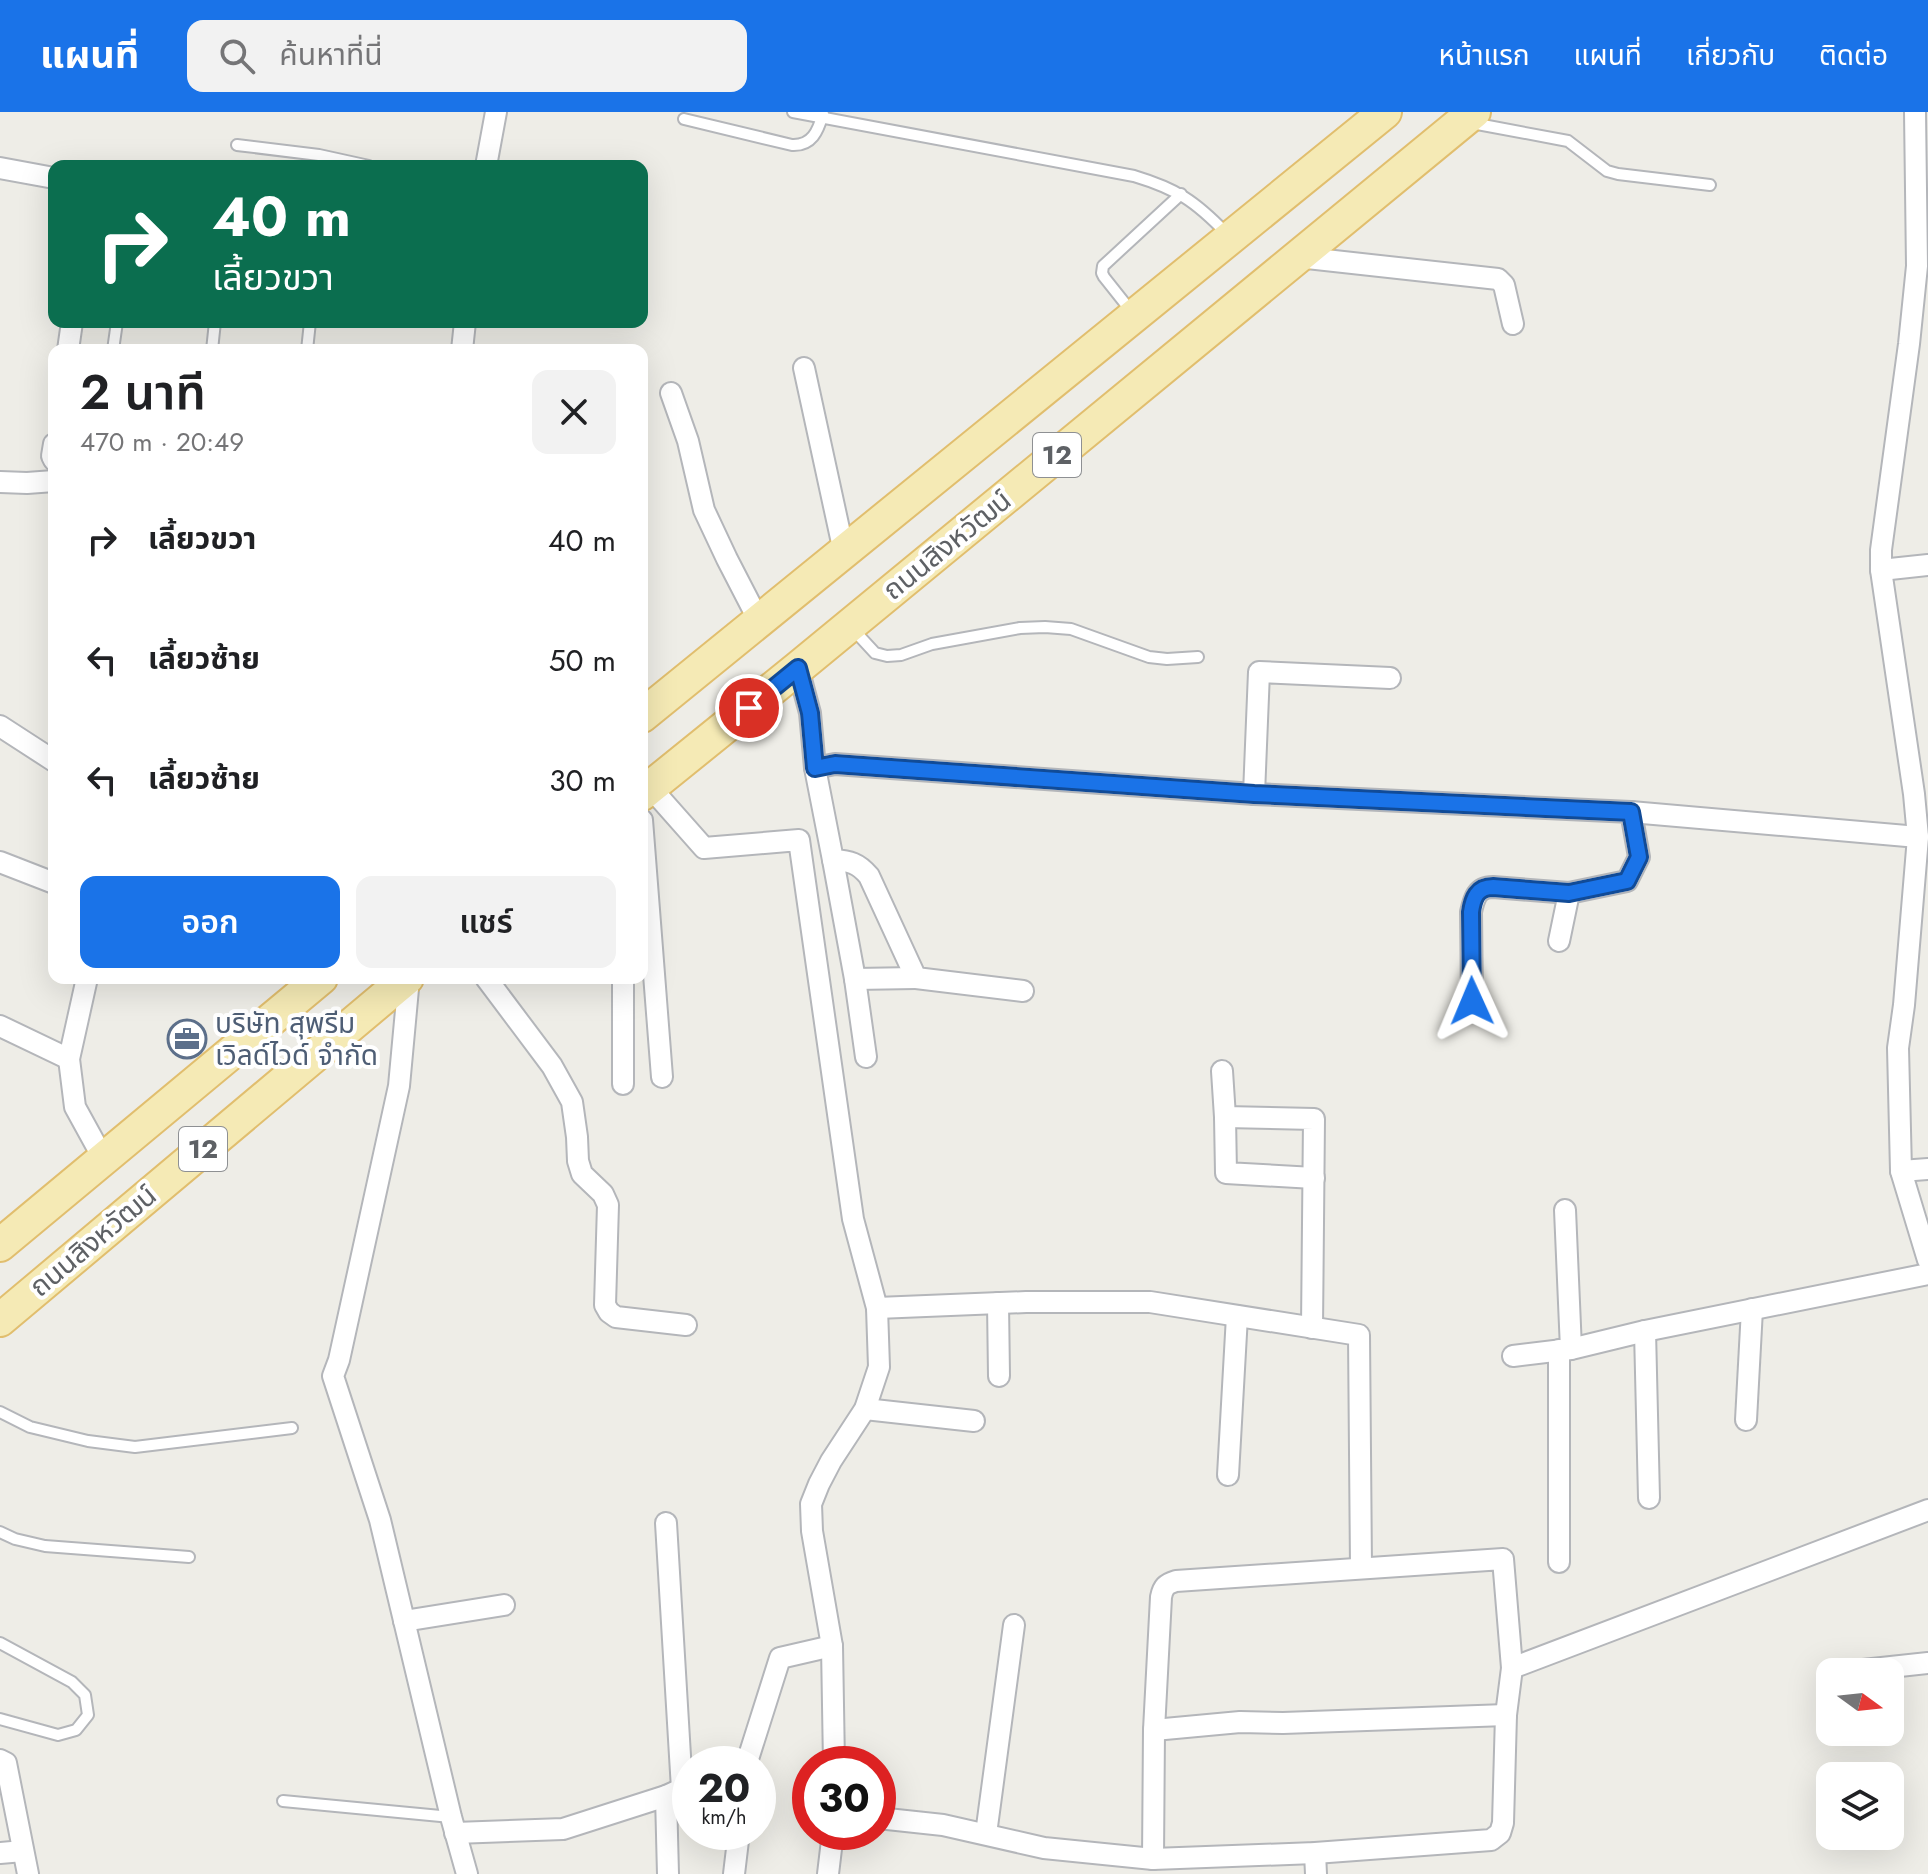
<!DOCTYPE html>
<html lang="th">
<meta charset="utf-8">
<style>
:root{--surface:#fff;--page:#f2f2f2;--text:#202124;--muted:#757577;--accent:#1a73e8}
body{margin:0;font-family:Jost,"Noto Sans Thai",sans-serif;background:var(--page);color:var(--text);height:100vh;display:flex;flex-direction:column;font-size:30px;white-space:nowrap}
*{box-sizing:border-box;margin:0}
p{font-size:26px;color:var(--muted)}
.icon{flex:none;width:44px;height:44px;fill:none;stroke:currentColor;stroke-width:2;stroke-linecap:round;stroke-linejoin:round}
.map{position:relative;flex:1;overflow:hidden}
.panel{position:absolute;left:48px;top:232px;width:600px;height:640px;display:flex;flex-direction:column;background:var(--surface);border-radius:16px;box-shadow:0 8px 32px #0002}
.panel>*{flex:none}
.banner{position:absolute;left:48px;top:48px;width:600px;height:168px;border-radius:16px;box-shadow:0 8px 32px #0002;background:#0b6e4f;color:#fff;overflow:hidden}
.needle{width:52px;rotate:105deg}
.controls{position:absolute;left:1816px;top:1546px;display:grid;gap:16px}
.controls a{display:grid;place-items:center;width:88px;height:88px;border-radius:16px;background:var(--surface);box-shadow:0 8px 32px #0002;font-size:40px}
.speed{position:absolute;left:672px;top:1634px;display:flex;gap:16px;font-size:40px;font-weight:700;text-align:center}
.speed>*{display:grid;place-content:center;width:104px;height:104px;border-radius:50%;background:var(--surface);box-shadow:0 8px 32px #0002;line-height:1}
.speed small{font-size:20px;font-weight:400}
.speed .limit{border:12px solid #d22;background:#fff;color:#111}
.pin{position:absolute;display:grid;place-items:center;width:68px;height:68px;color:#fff;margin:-34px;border:4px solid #fff;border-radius:50%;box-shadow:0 2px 8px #0007}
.me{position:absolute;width:88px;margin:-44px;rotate:359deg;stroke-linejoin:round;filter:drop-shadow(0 0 6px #0008)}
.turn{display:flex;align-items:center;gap:28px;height:168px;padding:0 32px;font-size:36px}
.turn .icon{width:104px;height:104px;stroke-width:2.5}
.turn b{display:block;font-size:56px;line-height:68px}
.round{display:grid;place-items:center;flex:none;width:84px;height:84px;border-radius:16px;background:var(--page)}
.summary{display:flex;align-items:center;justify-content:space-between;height:136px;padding:0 32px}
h1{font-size:48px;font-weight:600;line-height:60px}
.primary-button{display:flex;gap:16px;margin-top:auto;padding:16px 32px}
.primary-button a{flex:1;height:92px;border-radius:16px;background:var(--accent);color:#fff;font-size:32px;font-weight:600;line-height:92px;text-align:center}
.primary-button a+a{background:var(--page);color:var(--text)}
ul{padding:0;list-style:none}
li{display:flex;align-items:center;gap:24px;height:120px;padding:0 32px}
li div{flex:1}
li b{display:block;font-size:30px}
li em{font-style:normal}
header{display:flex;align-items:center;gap:48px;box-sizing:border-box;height:112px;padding:0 40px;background:var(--accent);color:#fff}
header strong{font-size:38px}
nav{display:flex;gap:44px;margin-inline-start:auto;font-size:28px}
.search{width:560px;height:72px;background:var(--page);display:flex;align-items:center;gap:20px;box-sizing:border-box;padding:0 28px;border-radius:16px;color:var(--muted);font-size:30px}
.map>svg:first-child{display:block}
</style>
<header>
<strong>แผนที่</strong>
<div class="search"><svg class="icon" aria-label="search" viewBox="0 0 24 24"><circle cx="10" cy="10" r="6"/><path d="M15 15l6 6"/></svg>ค้นหาที่นี่</div>
<nav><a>หน้าแรก</a><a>แผนที่</a><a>เกี่ยวกับ</a><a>ติดต่อ</a></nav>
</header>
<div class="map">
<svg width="1928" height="1762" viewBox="0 0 1928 1762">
<rect width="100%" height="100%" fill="#eeede7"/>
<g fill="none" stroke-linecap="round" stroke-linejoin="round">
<defs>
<g id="lane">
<path d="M793 0 1134 64C1177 77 1195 89 1226 121"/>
<path d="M684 7 792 33C812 34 818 19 823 2"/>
<path d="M1472 11 1568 29 1607 59 1618 62 1710 73"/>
<path d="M237 33 319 43 369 54"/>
<path d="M1131 199 1104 165 1102 161 1103 154 1181 82"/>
<path d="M113 238 117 210"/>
<path d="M212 238 215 210"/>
<path d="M307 238 310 210"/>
<path d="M851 515 875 541 887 544 901 543 932 532 1020 516 1045 515 1071 517 1149 545 1167 547 1198 545"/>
<path d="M0 1300 30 1315 88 1329 135 1335 292 1316"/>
<path d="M0 1420 15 1427 45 1434 189 1445"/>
<path d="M0 1531 72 1570 85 1583 88 1603 76 1618 58 1623 0 1607"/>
<path d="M283 1689 451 1705"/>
</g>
<g id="street">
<path d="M1915 0 1917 154 1909 232 1881 438V458L1914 682 1918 725 1904 893 1898 936 1901 1059 1928 1148"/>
<path d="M486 54 496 0"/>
<path d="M0 56 54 66"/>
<path d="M1298 145 1498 167 1504 173 1513 212"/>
<path d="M68 238 72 210"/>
<path d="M462 238 465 210"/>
<path d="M804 256 844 440"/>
<path d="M671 281 688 329 704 398 727 447 759 509"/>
<path d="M54 332 52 344 54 348"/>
<path d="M0 370 27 371 54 369"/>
<path d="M1881 458 1928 453"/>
<path d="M798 556 810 601 815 656 835 652 1254 682 1631 700 1639 745 1627 769 1569 781 1559 829"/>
<path d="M0 614 54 649"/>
<path d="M815 656 833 748C850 749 858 751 869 764L916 866 1023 879"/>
<path d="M650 675 704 736 799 728 853 1107 877 1196 879 1255 865 1297 831 1349 819 1372 811 1392 812 1419 832 1534 834 1652"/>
<path d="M1254 682 1259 560 1390 566"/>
<path d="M1631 700 1918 725"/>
<path d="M642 708 662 965"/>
<path d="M833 748 855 867 866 945"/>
<path d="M0 750 54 771"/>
<path d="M87 866 69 947 75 995 103 1046"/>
<path d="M409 866 399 974 339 1248 333 1264 380 1408 451 1705 467 1762"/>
<path d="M486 866 552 954 572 990 577 1025 578 1049 582 1062 603 1082 608 1093 605 1193 609 1200 616 1205 686 1213"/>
<path d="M623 866V972"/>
<path d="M855 867 916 866"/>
<path d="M1472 889 1471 800C1474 786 1477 775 1493 775L1569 781"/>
<path d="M0 914 69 947"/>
<path d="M1222 959 1225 1005 1314 1007 1312 1216"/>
<path d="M1225 1005 1226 1061 1314 1066"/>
<path d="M1901 1059 1928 1057"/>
<path d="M1565 1098 1571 1237"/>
<path d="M998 1191 999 1264"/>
<path d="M877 1196 1026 1190H1150L1359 1223 1361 1456"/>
<path d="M1645 1219 1649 1386"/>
<path d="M1513 1244 1571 1237 1645 1219 1928 1162"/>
<path d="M865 1297 974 1309"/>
<path d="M1746 1308 1752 1197"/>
<path d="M1228 1363 1237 1204"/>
<path d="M666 1411 682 1677"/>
<path d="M1559 1450V1238"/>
<path d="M404 1509 504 1493"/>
<path d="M1863 1558 1928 1551"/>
<path d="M1154 1618 1240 1610 1283 1611 1506 1603"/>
<path d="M0 1648 6 1651 28 1762"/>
<path d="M737 1652 748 1647 780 1546 832 1534"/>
<path d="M666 1684 668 1762"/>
<path d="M878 1706 943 1713 1044 1736 1153 1747 1315 1741 1491 1728 1500 1721 1503 1711 1506 1603 1512 1556 1928 1398"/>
<path d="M455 1721 563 1717 666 1684 690 1673"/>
<path d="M986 1722 1014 1513"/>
<path d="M0 1741 23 1739"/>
<path d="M1315 1741 1316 1762"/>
<path d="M1153 1747 1154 1618 1161 1485C1163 1475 1166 1472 1176 1469L1503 1447 1512 1556"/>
<path d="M734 1762 739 1720"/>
<path d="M828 1762 833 1720"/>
</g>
<g id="primary">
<path d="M642 604 1385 0"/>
<path d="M642 682 798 556 1474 0"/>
<path d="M0 1133 321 866"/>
<path d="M0 1208 407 866"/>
</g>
</defs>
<!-- lane casing -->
<use href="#lane" stroke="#b4b6ba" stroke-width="14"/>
<!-- street casing -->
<use href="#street" stroke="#b4b6ba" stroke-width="24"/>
<!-- primary casing -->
<use href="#primary" stroke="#e1be6e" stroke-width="36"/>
<!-- lane -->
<use href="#lane" stroke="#fff" stroke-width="10"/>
<!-- street -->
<use href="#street" stroke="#fff" stroke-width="20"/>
<!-- primary -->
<use href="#primary" stroke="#f5eab5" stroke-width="32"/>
</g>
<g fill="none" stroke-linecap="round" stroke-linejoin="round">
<defs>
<path id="route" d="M749 596 798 556 810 601 815 656 835 652 1254 682 1631 700 1639 745 1627 769 1569 781 1493 775C1477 775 1473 786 1471 800L1472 889"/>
</defs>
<!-- route casing -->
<use href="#route" stroke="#114b97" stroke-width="20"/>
<!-- route -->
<use href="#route" stroke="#1a73e8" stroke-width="14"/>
</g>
<!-- icons -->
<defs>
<symbol id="office-ring" viewBox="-11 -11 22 22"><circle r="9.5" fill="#fff" stroke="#5c6f8a" stroke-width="1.5"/><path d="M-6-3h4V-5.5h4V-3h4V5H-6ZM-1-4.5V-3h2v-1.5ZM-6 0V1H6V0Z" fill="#5c6f8a"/></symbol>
</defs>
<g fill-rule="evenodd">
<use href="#office-ring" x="165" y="905" width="44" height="44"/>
</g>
<g text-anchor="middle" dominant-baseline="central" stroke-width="8" stroke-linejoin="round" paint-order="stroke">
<!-- shield labels -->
<g fill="#fff" stroke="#8e9093" stroke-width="2">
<rect x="1033" y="321" width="48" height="44" rx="6"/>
<rect x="179" y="1015" width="48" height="44" rx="6"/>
</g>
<g font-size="26" font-weight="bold" fill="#5e6165">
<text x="1057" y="343">12</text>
<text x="203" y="1037">12</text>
</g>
<!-- street labels -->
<g font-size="28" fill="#5e6165" stroke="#fff">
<text transform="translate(947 433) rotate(-39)">ถนนสิงหวัฒน์</text>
<text transform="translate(93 1129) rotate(-40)">ถนนสิงหวัฒน์</text>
</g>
<!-- service labels -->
<g font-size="28" fill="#4e5e75" stroke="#fff" text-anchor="start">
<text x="215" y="911">บริษัท สุพรีม<tspan x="215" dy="32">เวิลด์ไวด์ จำกัด</tspan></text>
</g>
</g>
</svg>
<div class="controls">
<a><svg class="needle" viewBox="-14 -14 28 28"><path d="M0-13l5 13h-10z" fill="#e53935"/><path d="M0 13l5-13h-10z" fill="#757577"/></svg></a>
<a><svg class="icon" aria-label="layers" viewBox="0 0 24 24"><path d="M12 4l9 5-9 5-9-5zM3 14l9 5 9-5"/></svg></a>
</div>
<div class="speed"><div>20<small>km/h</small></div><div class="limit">30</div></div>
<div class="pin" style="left:749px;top:596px;background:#d93025"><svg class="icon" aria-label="arrive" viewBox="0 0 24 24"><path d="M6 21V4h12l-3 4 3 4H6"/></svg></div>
<svg class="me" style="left:1472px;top:889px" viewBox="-20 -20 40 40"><path d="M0-17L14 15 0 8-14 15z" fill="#1a73e8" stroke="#fff" stroke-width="4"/></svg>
<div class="banner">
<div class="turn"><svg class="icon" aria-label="right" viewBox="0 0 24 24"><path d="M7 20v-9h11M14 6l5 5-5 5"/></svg><div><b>40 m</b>เลี้ยวขวา</div></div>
</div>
<section class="panel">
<div class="summary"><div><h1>2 นาที</h1><p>470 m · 20:49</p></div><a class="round"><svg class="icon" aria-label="close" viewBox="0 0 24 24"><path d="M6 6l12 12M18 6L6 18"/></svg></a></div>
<ul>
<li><svg class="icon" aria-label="right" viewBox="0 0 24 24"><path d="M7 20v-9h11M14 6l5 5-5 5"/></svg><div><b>เลี้ยวขวา</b></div><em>40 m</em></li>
<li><svg class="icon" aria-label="left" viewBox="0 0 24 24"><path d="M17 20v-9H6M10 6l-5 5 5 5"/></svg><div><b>เลี้ยวซ้าย</b></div><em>50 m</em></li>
<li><svg class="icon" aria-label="left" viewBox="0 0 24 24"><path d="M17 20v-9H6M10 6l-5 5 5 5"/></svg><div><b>เลี้ยวซ้าย</b></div><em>30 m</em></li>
</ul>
<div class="primary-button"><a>ออก</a><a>แชร์</a></div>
</section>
</div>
